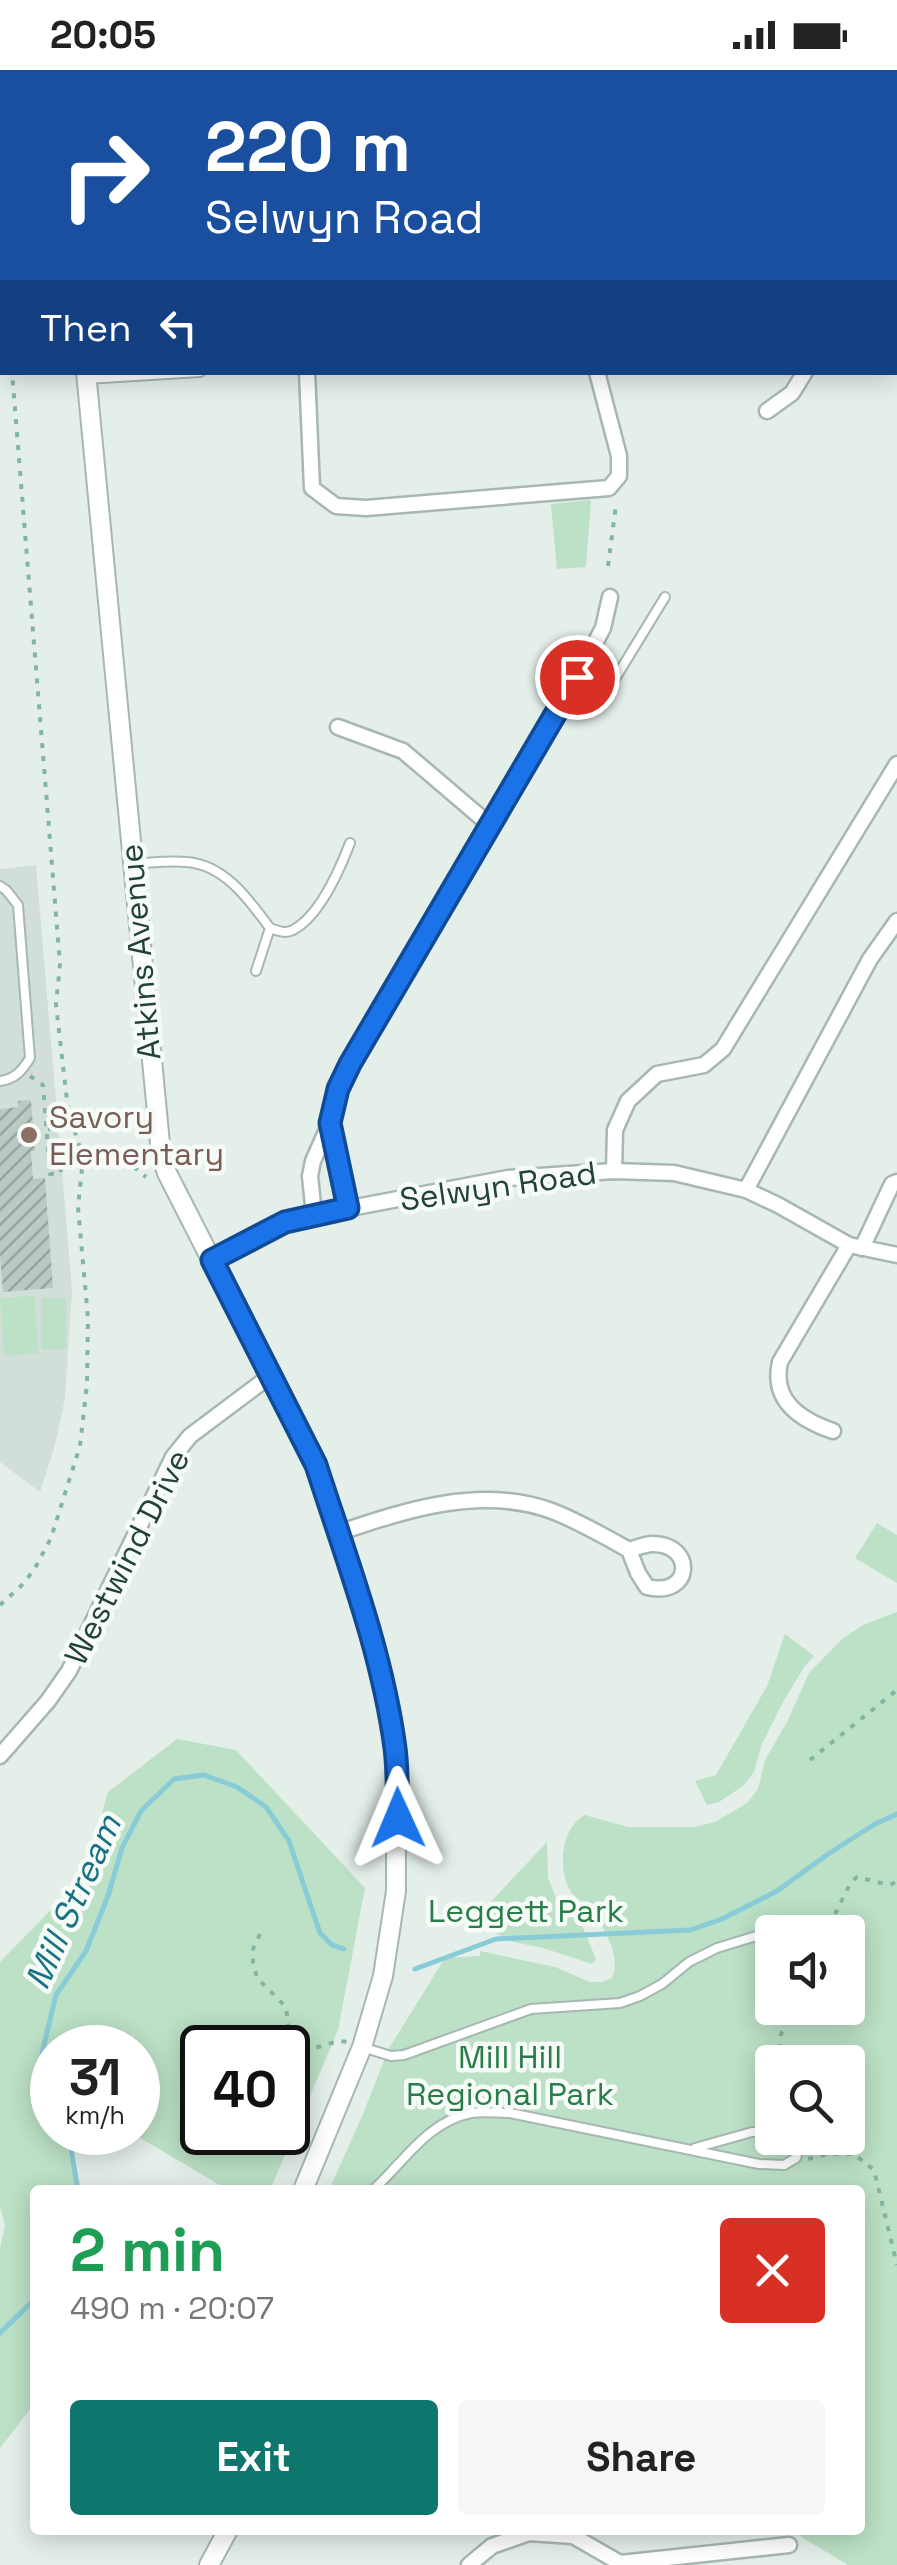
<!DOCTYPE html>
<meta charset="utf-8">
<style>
:root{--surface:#fff;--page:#f6f6f6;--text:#222;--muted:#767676;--accent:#0f766e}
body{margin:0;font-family:"Space Grotesk",sans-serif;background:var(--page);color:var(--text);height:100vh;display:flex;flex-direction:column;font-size:38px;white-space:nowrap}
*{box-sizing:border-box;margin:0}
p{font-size:32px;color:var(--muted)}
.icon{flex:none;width:55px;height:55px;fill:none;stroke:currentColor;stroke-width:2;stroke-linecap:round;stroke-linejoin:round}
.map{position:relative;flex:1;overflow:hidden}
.side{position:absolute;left:30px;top:2115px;width:835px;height:350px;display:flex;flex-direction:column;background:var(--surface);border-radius:10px;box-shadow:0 5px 25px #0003}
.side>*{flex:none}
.guide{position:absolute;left:0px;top:0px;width:898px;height:305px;box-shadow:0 5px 25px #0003;background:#1a4fa0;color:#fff;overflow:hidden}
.buttons{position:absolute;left:755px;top:1845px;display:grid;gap:20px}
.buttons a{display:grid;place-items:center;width:110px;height:110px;border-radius:10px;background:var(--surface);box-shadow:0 5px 25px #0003;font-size:50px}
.speed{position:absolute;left:30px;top:1955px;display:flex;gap:20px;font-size:50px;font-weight:700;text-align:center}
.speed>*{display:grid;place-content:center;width:130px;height:130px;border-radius:50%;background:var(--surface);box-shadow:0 5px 25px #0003;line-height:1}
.speed small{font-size:25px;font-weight:400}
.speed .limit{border:5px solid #111;border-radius:15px;background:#fff;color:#111}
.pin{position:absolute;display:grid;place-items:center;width:85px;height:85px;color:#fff;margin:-42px;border:5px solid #fff;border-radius:50%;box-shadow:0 2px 10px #0007}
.me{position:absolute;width:110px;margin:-55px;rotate:359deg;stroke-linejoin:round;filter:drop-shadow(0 0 8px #0008)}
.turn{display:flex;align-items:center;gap:35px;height:210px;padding:0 40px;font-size:45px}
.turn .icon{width:130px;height:130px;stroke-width:2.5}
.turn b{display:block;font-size:70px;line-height:85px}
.then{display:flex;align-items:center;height:95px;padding:0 40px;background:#0003;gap:20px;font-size:38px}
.round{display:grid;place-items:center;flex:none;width:105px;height:105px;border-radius:10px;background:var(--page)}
.head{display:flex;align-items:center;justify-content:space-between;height:170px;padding:0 40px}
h1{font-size:60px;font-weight:600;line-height:75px;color:#1e9e55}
.cta{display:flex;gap:20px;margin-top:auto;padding:20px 40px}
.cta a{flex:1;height:115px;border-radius:10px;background:var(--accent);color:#fff;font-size:40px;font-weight:600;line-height:115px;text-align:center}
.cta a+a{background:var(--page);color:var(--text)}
.status{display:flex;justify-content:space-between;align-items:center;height:70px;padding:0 50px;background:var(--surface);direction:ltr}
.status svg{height:28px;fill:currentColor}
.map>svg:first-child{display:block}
</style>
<div class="status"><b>20:05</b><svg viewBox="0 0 49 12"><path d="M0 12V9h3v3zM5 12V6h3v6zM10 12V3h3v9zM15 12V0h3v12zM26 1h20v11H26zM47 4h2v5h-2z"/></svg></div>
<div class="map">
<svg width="897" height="2495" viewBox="0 0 897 2495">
<defs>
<pattern id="building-hatch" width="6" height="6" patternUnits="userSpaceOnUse" patternTransform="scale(2.5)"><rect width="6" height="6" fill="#b9cac3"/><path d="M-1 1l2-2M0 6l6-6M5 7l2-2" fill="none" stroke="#96a69f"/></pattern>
</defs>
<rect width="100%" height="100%" fill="#e4efea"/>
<!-- built -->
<path fill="#d2dfd9" d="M36 795 72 1219 65 1329 55 1375 40 1422 0 1392V799Z"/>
<!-- green -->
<g fill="#bce1c6" fill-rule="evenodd">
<path d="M591 430 586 497 557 499 551 434Z"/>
<path d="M34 1226 39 1283 4 1286 0 1228Z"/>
<rect x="41" y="1228" width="25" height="51"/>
<path d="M877 1453 897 1465V1513L855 1488Z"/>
<path d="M897 1542V2495H848L790 2460H860V2120H329L363 2044 388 1980 445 1888 480 1886V1881L555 1897 590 1912H602L612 1908C621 1888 606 1861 594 1843 588 1835 577 1830 571 1822 557 1801 561 1757 585 1745L628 1757H694L715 1752 747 1733 758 1719 765 1690 787 1652 809 1603 841 1570 863 1555ZM772 1862H848V1938H772ZM772 1992H848V2068H772Z"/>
<path d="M785 1564 814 1586 804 1597 783 1632 761 1676 754 1702 743 1716 719 1732 707 1735 695 1711 716 1705 767 1616Z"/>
<path d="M177 1669 236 1680 365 1818 338 1960 270 2120H228L132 2063 138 2062V1978H52V2062L63 2063 78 2120H35V2333L0 2378V2178L5 2156 0 2137V1892L83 1807 108 1722ZM202 1978H288V2062H202Z"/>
<path d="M547 1772 548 1808 556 1828 581 1853 596 1889 592 1894 543 1878 514 1872 472 1852Z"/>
</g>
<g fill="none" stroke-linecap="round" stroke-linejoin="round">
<!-- stream -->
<g stroke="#89ccd7" stroke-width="5">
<path d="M415 1899 496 1869 690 1860 722 1849 777 1821 828 1784 875 1754 897 1744"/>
<path d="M52 2013 42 1983 56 1925 86 1881 108 1826 122 1778 141 1741 174 1709 204 1705 237 1717 266 1737 289 1771 320 1863 332 1875 344 1879"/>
<path d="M68 2062 78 2120"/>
<path d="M0 2263 35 2229"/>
</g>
</g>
<!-- building -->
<path fill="url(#building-hatch)" d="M31 1030 35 1081H31L33 1109 45 1108 53 1218 3 1222 0 1186V1039L18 1037V1031Z"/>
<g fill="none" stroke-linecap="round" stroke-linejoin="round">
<defs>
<g id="service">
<path d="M86 309 200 302"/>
<path d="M564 632 584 640 599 635 665 527"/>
<path d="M132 794C150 793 169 790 187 792 225 795 249 830 270 858L256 901"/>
<path d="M0 816 6 820 18 835 30 988C22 1001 15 1009 0 1011"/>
<path d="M270 858C278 861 286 864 293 860 320 846 340 799 350 773"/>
<path d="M362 1977 391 1986 404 1985 531 1939 620 1933 640 1926 662 1914 689 1892 717 1878 753 1867 818 1854 857 1858"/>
<path d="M695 2078 752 2062H772"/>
<path d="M373 2120C404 2092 427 2052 471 2043 483 2041 498 2043 510 2043L759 2094 784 2095 796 2088 800 2077 797 2068"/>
</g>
<g id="minor">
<path d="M533 0 534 2"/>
<path d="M118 2 160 0"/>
<path d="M895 257 897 258"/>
<path d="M307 302 312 418 336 436 366 438 609 418 619 406V386L597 302"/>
<path d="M767 341 792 323 805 302"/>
<path d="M338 657 403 681 491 756"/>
<path d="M330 1054 347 1138"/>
<path d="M614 1101 615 1060 628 1031 657 1004 704 995 723 979 897 694"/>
<path d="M746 1120 870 889 897 851"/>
<path d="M314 1145 310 1106 313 1091 330 1053 338 1019 350 994 564 632 603 558 610 527"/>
<path d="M862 1178 892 1114 897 1112"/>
<path d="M212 1190 285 1152 314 1145 508 1108 614 1101 674 1103 746 1120 778 1135 849 1175 897 1185"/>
<path d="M833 1361C801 1350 771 1331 780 1292L849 1175"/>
<path d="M338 1463C406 1440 481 1415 552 1441 578 1451 604 1466 629 1480L638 1503 647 1517C693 1528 695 1474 653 1474 645 1474 636 1478 629 1480"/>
<path d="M0 1686 48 1631 69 1601 173 1387 190 1366 270 1306"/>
<path d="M469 2495 492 2476 529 2463 573 2466 620 2493 789 2475"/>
</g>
<g id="tertiary">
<path d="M64 0 65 2"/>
<path d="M86 302 161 1084 167 1103 316 1395 364 1542 383 1612 396 1682V1821L383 1906 362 1977 303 2120"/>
<path d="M209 2495 228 2460"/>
</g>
</defs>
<!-- service casing -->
<use href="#service" stroke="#a6b8b1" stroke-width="12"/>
<!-- minor casing -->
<use href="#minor" stroke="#a6b8b1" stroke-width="19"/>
<!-- tertiary casing -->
<use href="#tertiary" stroke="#a6b8b1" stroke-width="22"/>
<!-- path -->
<g stroke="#83b5a5" stroke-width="4" stroke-dasharray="5 8" stroke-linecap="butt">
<path d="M0 153 2 183"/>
<path d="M608 496 616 435"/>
<path d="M30 1006 43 1015 50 1104 61 1103 60 1091"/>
<path d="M48 1059 73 1057"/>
<path d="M48 1079 58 1078"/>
<path d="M0 1535 21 1516 34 1500 51 1468 80 1376 87 1314 88 1248 78 1137 82 1099 79 1075 68 1039 56 935 60 894 12 302"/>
<path d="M810 1690 897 1620"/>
<path d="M835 1844 851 1812 857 1807 889 1815 897 1812"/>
<path d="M260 1864 253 1879V1892L257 1908 286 1937 291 1977 297 1983 339 1971 348 1972"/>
<path d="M782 1992C781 1981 777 1968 784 1958 789 1950 796 1946 801 1938"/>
<path d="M772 2034 770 2041 772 2047"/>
<path d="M808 2089 828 2084H854L874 2100 897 2195"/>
</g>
<!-- service -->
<use href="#service" stroke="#fff" stroke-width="8"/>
<!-- minor -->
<use href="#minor" stroke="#fff" stroke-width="14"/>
<!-- tertiary -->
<use href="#tertiary" stroke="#fff" stroke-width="18"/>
<!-- path-bridge -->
<path stroke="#83b5a5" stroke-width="4" stroke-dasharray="5 8" stroke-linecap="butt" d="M58 1078 60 1091 121 1086 146 1107"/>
</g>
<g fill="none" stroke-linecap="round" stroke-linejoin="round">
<defs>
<path id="route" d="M398 1748C397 1725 398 1701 395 1678 382 1581 346 1488 316 1395L212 1190 285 1152 348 1138 330 1053 338 1019 350 994 577 607"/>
</defs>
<!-- route casing -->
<use href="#route" stroke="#114b97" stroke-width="25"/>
<!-- route -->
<use href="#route" stroke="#1a73e8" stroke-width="18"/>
</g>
<!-- markers -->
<circle fill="#8d6e63" stroke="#f6fbf8" stroke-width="4" cx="29" cy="1065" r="10"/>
<g text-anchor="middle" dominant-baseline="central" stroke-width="9" stroke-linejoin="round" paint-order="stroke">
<!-- street labels -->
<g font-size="32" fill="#224239" stroke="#f6fbf8">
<text transform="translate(140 882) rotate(-95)">Atkins Avenue</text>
<text transform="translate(498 1116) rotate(-8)">Selwyn Road</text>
<text transform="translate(127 1487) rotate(-63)">Westwind Drive</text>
</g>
<!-- education labels -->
<g font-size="32" fill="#785e54" stroke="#f6fbf8" text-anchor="start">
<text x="49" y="1047">Savory<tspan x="49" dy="37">Elementary</tspan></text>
</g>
<!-- park labels -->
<g font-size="32" fill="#287d48" stroke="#f6fbf8">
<text x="526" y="1841">Leggett Park</text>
<text x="510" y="1987">Mill Hill<tspan x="510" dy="37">Regional Park</tspan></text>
</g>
<!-- water labels -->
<g font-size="35" font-style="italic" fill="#167384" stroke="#f6fbf8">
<text transform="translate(73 1832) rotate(-66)">Mill Stream</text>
</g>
</g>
</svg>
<div class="buttons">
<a><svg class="icon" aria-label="sound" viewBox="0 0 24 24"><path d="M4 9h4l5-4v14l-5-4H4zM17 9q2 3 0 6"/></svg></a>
<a><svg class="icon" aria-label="search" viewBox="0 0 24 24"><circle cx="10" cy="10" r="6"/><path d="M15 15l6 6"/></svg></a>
</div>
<div class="speed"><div>31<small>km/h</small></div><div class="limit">40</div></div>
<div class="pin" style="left:577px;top:607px;background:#d93025"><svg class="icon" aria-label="arrive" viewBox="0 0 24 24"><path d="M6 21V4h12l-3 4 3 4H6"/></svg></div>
<svg class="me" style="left:398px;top:1748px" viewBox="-20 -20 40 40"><path d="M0-17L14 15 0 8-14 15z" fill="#1a73e8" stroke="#fff" stroke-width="4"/></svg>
<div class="guide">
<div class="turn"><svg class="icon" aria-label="right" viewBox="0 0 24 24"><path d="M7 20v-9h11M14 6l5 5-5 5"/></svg><div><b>220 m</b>Selwyn Road</div></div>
<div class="then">Then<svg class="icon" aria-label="left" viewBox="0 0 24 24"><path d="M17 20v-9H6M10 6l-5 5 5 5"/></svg></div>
</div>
<section class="side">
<div class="head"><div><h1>2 min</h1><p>490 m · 20:07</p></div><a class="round" style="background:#d93025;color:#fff"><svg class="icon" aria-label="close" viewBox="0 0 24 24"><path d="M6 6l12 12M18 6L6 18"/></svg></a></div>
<div class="cta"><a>Exit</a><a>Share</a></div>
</section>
</div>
